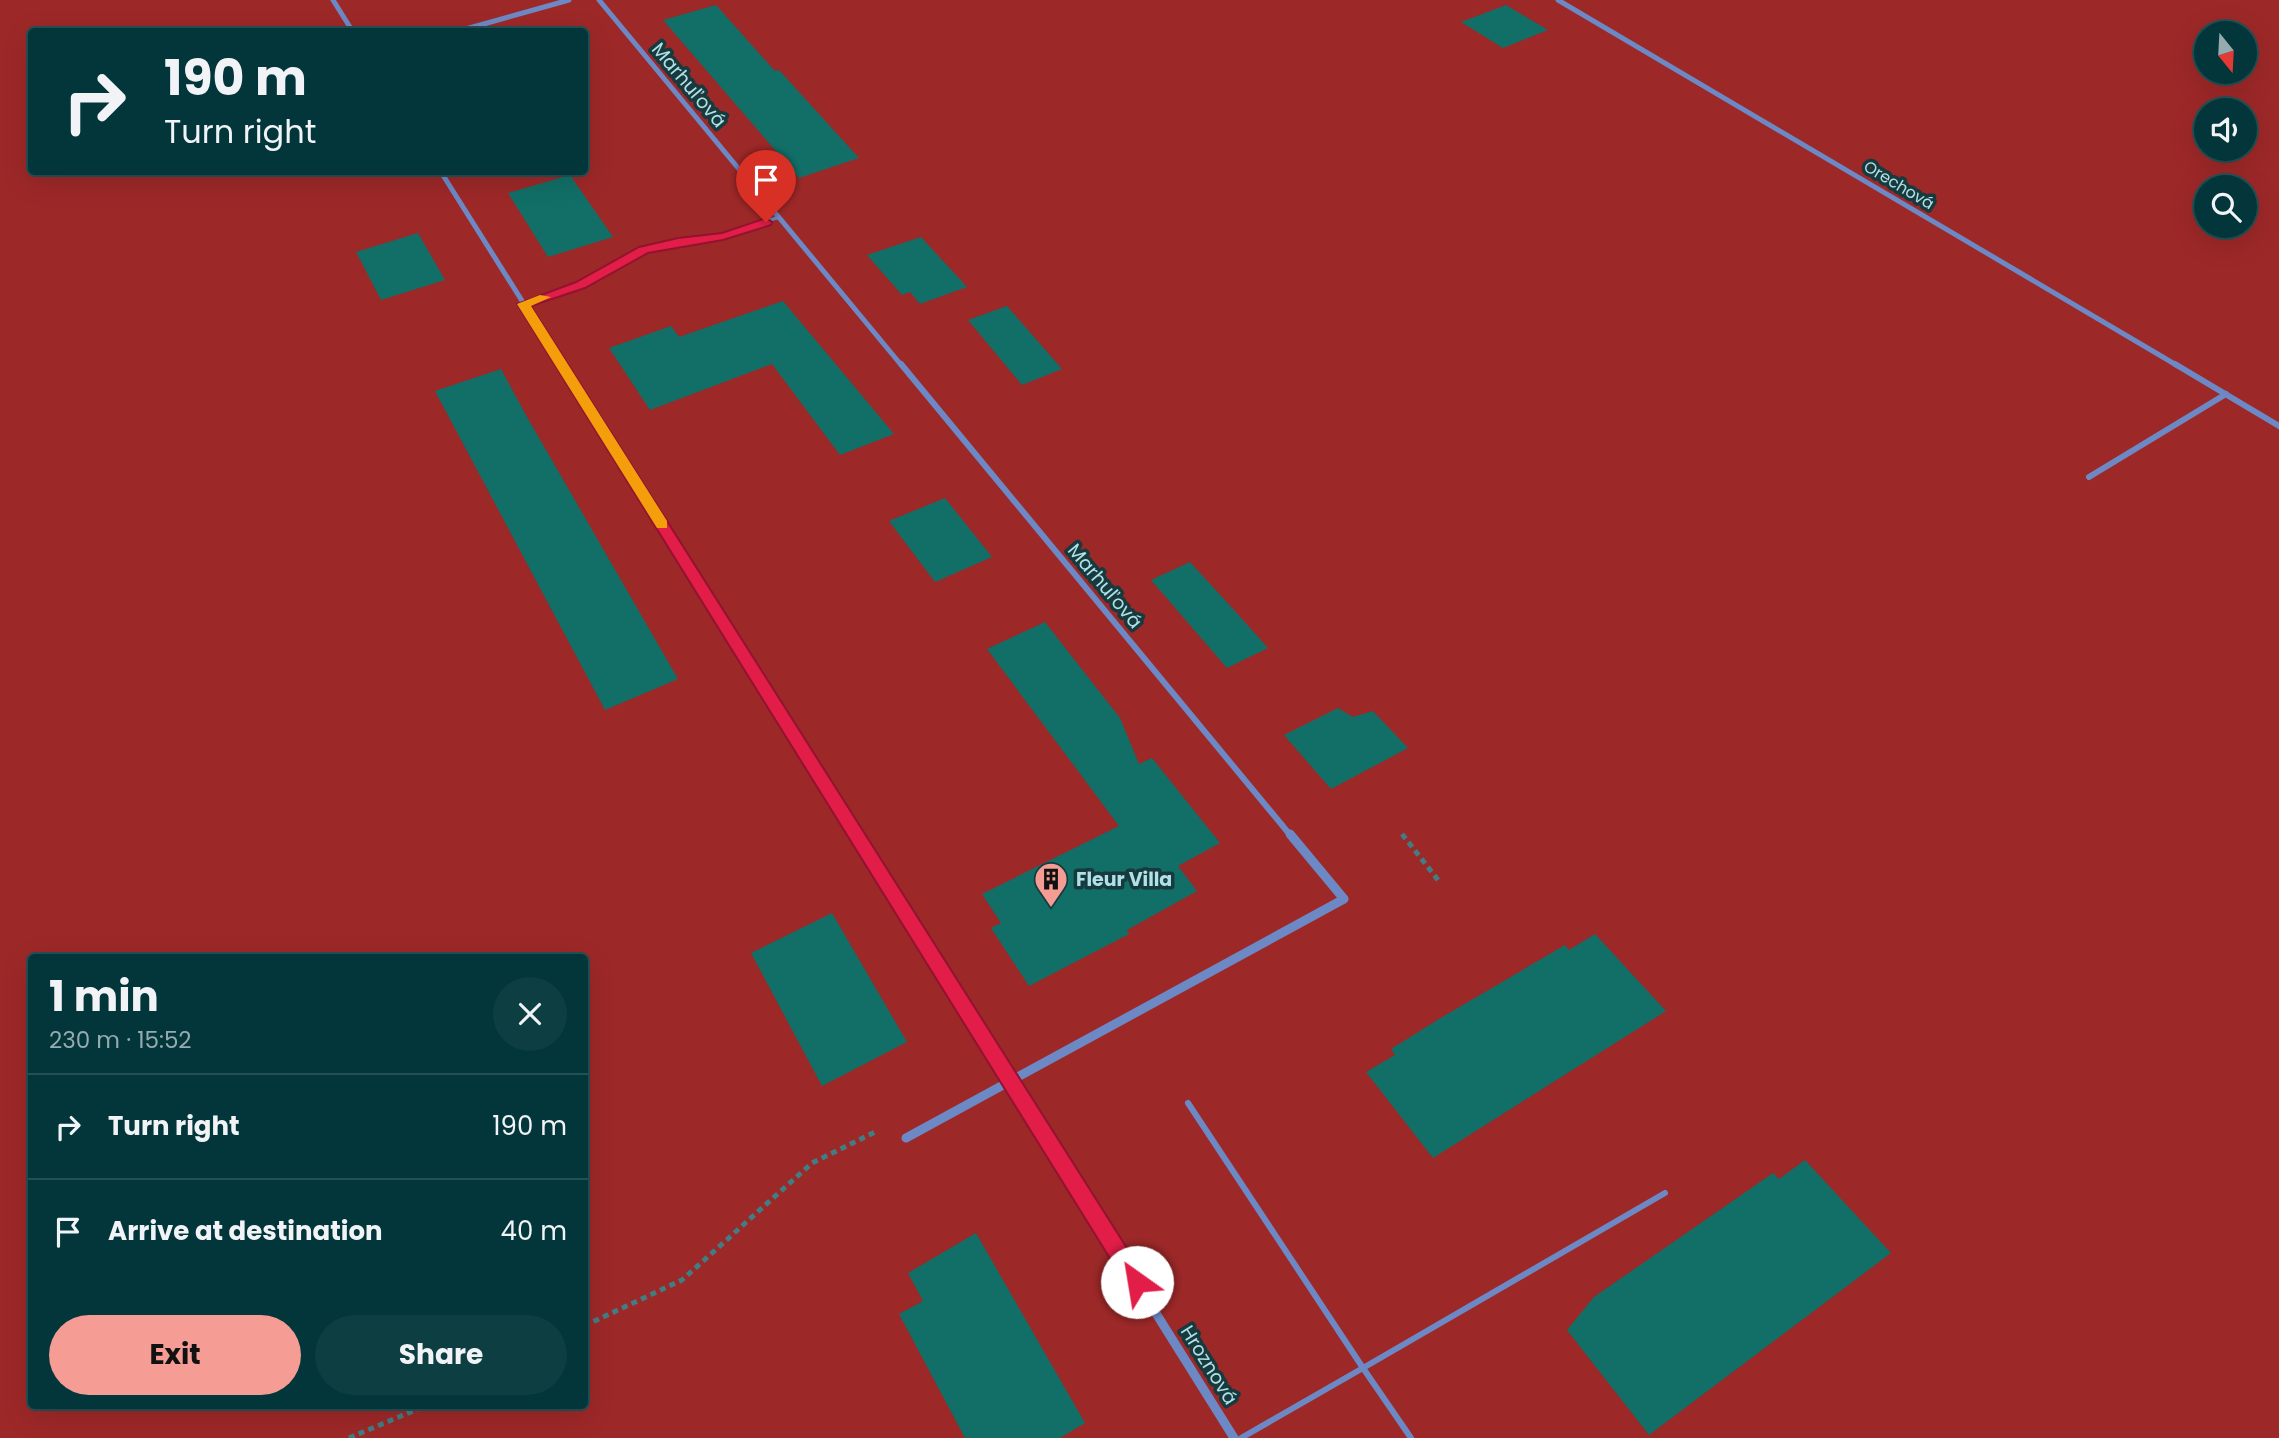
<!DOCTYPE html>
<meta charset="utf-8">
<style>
:root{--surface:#02363a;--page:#0c3e42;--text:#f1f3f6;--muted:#96abaf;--line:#235054;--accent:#f59c94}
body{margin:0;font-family:Poppins,sans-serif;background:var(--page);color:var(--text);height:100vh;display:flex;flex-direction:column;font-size:26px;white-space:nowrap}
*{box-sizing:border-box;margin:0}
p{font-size:23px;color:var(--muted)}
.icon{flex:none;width:38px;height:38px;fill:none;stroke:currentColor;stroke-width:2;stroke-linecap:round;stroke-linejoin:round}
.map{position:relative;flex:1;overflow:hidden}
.details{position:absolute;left:28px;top:954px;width:560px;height:455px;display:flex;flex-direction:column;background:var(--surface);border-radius:7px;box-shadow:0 7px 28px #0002,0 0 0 2px var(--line)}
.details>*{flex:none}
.top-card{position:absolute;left:28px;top:28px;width:560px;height:147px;border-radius:7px;box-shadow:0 7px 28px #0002,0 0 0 2px var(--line);background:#02363a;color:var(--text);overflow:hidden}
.needle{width:46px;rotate:162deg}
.buttons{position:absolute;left:2194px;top:21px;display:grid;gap:14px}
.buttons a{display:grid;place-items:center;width:63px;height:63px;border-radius:50%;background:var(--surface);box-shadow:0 7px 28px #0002,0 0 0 2px var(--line);font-size:35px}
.pin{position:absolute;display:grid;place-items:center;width:60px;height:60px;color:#fff;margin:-72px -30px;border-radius:50% 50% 50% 0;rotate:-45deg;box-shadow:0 0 7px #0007}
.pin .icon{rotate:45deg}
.me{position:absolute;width:77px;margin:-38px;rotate:328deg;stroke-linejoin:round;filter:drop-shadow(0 0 5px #0008)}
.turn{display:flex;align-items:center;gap:24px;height:147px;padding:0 21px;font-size:32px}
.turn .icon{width:91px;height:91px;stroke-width:2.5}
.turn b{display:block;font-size:49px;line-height:60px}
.round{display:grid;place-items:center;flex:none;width:74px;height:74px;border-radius:37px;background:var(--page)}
.overview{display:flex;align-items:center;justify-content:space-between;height:119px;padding:0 21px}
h1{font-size:42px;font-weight:700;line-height:52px}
.primary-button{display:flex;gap:14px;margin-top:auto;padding:14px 21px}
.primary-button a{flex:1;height:80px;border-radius:42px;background:var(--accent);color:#111;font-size:28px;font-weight:700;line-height:80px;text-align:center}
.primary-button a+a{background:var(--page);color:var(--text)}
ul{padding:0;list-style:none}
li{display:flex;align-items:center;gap:21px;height:105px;padding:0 21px;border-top:2px solid var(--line)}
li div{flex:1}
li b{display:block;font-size:26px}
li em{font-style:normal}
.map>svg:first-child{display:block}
</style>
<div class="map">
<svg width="2279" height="1438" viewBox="0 0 2279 1438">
<rect width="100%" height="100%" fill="#03484e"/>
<!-- green -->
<path fill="#9d2828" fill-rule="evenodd" d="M0 0H2279V1438H0ZM32 32H584V172H32ZM2207 33H2245V72H2207ZM2207 110H2245V149H2207ZM2207 187H2245V226H2207ZM32 957H584V1405H32Z"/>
<!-- building -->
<g fill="#116f67">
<path d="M716 5 775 71 779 70 859 158 799 178 663 20Z"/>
<path d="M1506 5 1548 30 1503 48 1461 22Z"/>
<path d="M570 175 613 237 548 257 508 193Z"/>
<path d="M418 233 445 280 381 300 356 252Z"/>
<path d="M921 237 967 287 920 304 910 292 902 295 867 255Z"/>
<path d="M783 301 894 434 840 455 772 364 650 410 609 348 671 326 679 337Z"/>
<path d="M1007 306 1062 369 1022 385 968 320Z"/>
<path d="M501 369 527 417 678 679 605 710 435 391Z"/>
<path d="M945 498 992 557 935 582 889 521Z"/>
<path d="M1190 562 1234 610 1268 648 1227 668 1151 580Z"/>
<path d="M1045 622 1120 718 1139 764 1152 758 1220 843 1178 866 1197 891 1127 930 1129 934 1029 986 991 928 1001 923 982 894 1119 826 987 649Z"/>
<path d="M1338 708 1353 717 1373 711 1408 748 1331 789 1284 735Z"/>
<path d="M832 913 907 1042 822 1086 751 953Z"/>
<path d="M1595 934 1666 1011 1433 1158 1366 1072 1395 1055 1391 1049 1439 1019 1565 945 1569 950Z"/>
<path d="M1805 1160 1891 1253 1649 1435 1567 1330 1594 1297 1773 1173 1779 1179Z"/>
<path d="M976 1233 1085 1423 1060 1438H965L899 1314 923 1301 908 1273Z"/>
</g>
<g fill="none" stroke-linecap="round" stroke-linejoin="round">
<!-- path -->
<g stroke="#407e84" stroke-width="5" stroke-dasharray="6 4.5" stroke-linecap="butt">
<path d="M1402 834 1438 880"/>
<path d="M584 1326 682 1280 812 1163 875 1132"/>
<path d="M349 1438 427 1405"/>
</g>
<!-- lane-far1 -->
<path stroke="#6d89c5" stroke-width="3.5" d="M524 304 580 285 644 250 723 236 779 217"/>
<!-- lane -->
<g stroke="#6d89c5" stroke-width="6">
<path d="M1188 1103 1363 1368 1665 1193"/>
<path d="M1241 1438 1363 1368 1411 1438"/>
</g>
<!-- street-far2 -->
<g stroke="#6d89c5" stroke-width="5">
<path d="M333 0 353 32"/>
<path d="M599 0 902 366"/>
<path d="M1558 0 2178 366"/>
<path d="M455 32 569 0"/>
<path d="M441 172 563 366"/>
</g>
<!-- street-far1 -->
<g stroke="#6d89c5" stroke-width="6">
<path d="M562 364 857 836"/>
<path d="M901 364 1291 836"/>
<path d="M2175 364 2279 426"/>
<path d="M2089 477 2226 394"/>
</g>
<!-- street -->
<g stroke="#6d89c5" stroke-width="9">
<path d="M856 834 1234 1438"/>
<path d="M906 1138 1344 899 1290 834"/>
</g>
</g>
<!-- route -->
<path fill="#e11d48" stroke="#92132f" stroke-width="2" d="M766 218 772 222 771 225 723 240 648 253 585 288 531 306 1144 1275 1147 1282 1144 1289 1137 1292 1129 1289 517 304 576 282 639 247 678 238 722 233Z"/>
<!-- slow -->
<path fill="#f59e0b" d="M540 295 551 297 531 306 667 521V528H657L517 304Z"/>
<!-- icons -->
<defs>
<symbol id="building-pin" viewBox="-11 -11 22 30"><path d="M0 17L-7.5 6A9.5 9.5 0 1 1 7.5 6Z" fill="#f59c94" stroke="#173a3e"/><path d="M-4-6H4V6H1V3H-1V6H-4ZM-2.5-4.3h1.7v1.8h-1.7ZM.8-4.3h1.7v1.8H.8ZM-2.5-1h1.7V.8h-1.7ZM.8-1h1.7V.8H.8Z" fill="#111"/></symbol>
</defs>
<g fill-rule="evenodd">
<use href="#building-pin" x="1032" y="860" width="38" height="52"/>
</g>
<g text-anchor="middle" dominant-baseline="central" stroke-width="7" stroke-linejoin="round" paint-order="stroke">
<!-- far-street labels -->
<g font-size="16" fill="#b0e1e7" stroke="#173a3e">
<text transform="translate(1899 185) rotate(31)">Orechová</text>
</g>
<!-- street labels -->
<g font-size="19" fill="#b0e1e7" stroke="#173a3e">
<text transform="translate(689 85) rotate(50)">Marhuľová</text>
<text transform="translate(1105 586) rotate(50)">Marhuľová</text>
<text transform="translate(1209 1365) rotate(58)">Hroznová</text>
</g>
<!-- poi labels -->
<g font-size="19" font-weight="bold" fill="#b0e1e7" stroke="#173a3e" text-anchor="start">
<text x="1076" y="879">Fleur Villa</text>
</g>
</g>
</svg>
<div class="buttons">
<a><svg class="needle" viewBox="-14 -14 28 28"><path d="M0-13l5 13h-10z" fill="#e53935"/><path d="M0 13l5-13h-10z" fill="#96abaf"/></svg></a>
<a><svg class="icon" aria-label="sound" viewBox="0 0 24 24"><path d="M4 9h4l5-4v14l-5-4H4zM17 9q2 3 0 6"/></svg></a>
<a><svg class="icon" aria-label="search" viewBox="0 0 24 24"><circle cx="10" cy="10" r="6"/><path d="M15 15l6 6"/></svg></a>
</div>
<div class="pin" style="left:766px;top:222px;background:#d93025"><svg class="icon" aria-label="arrive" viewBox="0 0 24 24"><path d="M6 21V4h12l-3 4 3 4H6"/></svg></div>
<svg class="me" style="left:1137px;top:1282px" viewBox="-20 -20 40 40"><circle r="19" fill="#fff"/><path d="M0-13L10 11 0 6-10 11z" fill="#e11d48"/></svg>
<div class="top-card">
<div class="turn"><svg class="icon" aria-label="right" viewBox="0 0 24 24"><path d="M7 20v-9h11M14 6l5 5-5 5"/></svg><div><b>190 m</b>Turn right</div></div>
</div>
<section class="details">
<div class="overview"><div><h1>1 min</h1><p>230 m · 15:52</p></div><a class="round"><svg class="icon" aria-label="close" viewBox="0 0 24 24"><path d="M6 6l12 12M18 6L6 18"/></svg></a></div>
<ul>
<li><svg class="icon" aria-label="right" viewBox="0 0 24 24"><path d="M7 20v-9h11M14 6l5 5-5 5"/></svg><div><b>Turn right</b></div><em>190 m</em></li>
<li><svg class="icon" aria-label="arrive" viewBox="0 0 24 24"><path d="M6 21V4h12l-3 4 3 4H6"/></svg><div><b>Arrive at destination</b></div><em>40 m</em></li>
</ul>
<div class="primary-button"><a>Exit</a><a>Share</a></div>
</section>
</div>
